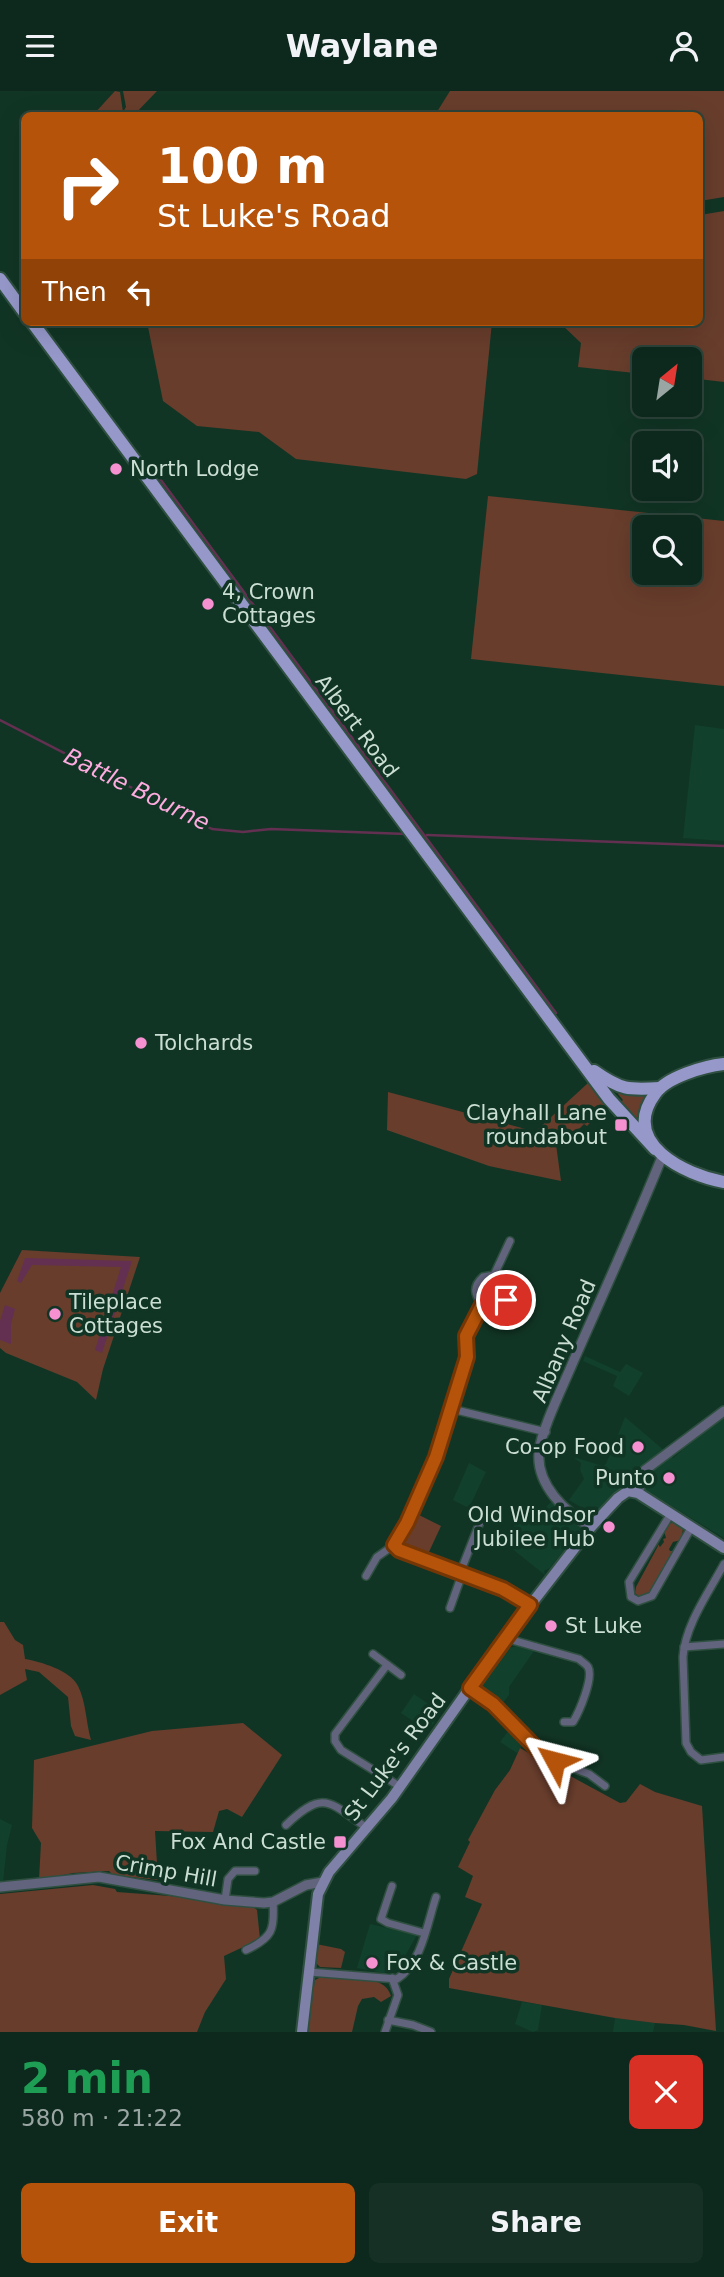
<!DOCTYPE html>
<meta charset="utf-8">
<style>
:root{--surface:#0d281c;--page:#163025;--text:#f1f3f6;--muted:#9aa6a3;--line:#2d443b;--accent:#b45309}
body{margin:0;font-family:"DejaVu Sans",sans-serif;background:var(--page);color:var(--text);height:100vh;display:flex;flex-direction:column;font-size:26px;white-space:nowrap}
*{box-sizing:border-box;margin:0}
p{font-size:23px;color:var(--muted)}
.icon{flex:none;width:38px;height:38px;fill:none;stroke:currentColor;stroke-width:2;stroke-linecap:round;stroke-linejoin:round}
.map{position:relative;height:1941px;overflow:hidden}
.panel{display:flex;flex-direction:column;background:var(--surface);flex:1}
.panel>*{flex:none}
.top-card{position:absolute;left:21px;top:21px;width:682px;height:214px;border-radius:10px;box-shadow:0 7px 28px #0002,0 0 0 2px var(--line);background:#b45309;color:#fff;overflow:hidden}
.needle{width:46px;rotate:30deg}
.buttons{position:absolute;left:632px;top:256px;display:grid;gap:14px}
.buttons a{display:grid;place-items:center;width:70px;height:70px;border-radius:10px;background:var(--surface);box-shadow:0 7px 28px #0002,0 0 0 2px var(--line);font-size:35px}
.pin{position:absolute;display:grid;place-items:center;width:60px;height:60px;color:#fff;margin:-30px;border:4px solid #fff;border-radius:50%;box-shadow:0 2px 7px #0007}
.me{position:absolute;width:77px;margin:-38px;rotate:308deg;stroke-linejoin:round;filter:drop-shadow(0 0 5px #0008)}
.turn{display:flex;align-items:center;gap:24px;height:147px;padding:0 21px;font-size:32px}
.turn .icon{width:91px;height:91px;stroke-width:2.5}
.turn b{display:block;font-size:49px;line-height:60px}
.then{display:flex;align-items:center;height:66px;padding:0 21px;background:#0003;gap:14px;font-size:26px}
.round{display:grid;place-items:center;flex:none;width:74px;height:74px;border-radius:10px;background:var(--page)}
.overview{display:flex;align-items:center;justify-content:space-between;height:119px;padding:0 21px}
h1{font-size:42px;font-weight:600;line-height:52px;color:#1e9e55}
.button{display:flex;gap:14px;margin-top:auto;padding:14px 21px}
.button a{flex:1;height:80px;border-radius:10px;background:var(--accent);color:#fff;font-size:28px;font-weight:600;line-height:80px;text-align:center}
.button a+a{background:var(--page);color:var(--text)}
header{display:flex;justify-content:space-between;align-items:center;height:91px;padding:0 21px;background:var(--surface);font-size:32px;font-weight:600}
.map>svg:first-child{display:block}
</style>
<header><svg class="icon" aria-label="menu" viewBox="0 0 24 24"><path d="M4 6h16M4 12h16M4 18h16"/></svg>Waylane<svg class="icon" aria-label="person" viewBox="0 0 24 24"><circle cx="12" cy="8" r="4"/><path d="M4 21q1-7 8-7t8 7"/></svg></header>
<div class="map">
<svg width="724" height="1941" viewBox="0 0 724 1941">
<rect width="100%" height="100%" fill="#113525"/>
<!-- built -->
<g fill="#11402c">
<path d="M695 634 724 638V750L683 747Z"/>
<path d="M585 1265 620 1281 626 1273 643 1282 629 1305 613 1295 617 1285 583 1270Z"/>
<path d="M724 1324V1447L644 1398 643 1391 632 1386 594 1424 569 1409 584 1388 580 1379 581 1372 573 1366 603 1375 606 1373 625 1326 673 1367Z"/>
<path d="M469 1372 486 1381 469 1417 453 1409Z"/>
<path d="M553 1409 561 1419 581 1437 550 1477 544 1480 545 1484 506 1453 517 1429 531 1411 542 1420Z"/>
<path d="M517 1555 534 1560 509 1596V1604L502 1613 497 1614 475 1596 476 1589 481 1590 501 1559Z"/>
<path d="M414 1603 441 1622 428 1640 401 1622Z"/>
<path d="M512 1635 526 1649 517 1662 500 1651Z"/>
<path d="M0 1728 12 1734 7 1754 3 1791H0Z"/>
<path d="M370 1833 417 1844 402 1870 384 1882 357 1877Z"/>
<path d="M522 1911 542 1914 538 1939 533 1941 515 1933Z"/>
<path d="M615 1927 655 1932 653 1941H613Z"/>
</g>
<!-- green -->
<g fill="#683d2c" fill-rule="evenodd">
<path d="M115 0 120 1 123 21 126 16 123 0H157L134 24H93Z"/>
<path d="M450 0H724V106L700 110V24H435Z"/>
<path d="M724 120V291L690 287V268H644V283L578 276 581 252 559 231H700V124Z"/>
<path d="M147 231H492L477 383 466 388 296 368 259 341 197 335 163 310Z"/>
<path d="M488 405 724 430V595L471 568ZM644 436H690V481H644Z"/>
<path d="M588 992 607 1015 587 1035 584 1033 570 1047 537 1039Z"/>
<path d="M620 999 650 1001 643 1034 638 1029 636 1031 620 1012 623 1009 618 1003Z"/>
<path d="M388 1001 555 1046 561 1090 489 1075 387 1039Z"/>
<path d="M22 1159 140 1166 103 1278 96 1309 77 1291 6 1262 0 1257V1202Z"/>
<path d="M411 1420 441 1435 428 1463 432 1466 431 1468 422 1461 403 1453 400 1447H404L412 1432 414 1433 418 1426Z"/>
<path d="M675 1431 683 1438 681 1449 673 1451 669 1458 670 1460H675L672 1462 650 1503 640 1506 635 1502 636 1496 658 1455 657 1452 660 1456 664 1451 663 1448 666 1447 664 1440 668 1433Z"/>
<path d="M0 1531H4L15 1549 23 1554 25 1568C41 1571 70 1579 78 1595 86 1610 86 1632 91 1649L75 1645 71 1635 68 1606 39 1581 25 1578 27 1589 0 1604Z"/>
<path d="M243 1632 282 1664 242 1726 227 1718 219 1720 213 1741 155 1740 158 1789 113 1784 109 1780 73 1782 39 1789 41 1752 32 1737 34 1669 152 1640Z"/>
<path d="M520 1657 548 1673 551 1669 563 1681 620 1712 626 1711 640 1693 655 1701 702 1715 716 1940 684 1934 655 1932 615 1927 449 1897V1888L482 1813 465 1806 473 1785 458 1776 470 1751 468 1749 495 1699 510 1679Z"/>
<path d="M93 1794 115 1798 117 1801 183 1806 252 1815 257 1819 260 1848 224 1865 226 1888 205 1921 197 1941H0V1803Z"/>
<path d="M316 1853 341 1858 345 1861 341 1877 320 1876 316 1872Z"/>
<path d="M321 1886C342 1887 384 1881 391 1905L381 1911 374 1906 362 1908 358 1915 352 1941H306L315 1889Z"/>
</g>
<!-- water -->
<g fill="#633051">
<path d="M25 1167 132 1170 102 1262 95 1259 121 1176 32 1174 21 1192 17 1190Z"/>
<path d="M5 1214 15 1218 11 1233V1253L0 1249V1230Z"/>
</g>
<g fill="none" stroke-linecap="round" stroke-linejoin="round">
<!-- stream -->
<g stroke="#633051" stroke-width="2.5">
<path d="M149 373 556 922"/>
<path d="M0 629 212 738 243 741 271 738 406 743"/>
<path d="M427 744 724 755"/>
</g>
<defs>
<g id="minor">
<path d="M494 1184 510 1150"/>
<path d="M482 1214C475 1204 472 1196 483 1186L494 1184 506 1192C510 1212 501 1218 482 1214L466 1245 467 1266 436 1366 407 1432 394 1454 399 1459 503 1498 529 1514"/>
<path d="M452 1318 546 1341"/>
<path d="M670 1424 629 1491 631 1506 638 1510 652 1505 691 1437"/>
<path d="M724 1473C709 1501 685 1534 683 1566L686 1652 691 1661 701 1669 724 1666"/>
<path d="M366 1485 377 1466 394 1454"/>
<path d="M450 1517 460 1489V1482L482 1426"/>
<path d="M505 1547 579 1568C582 1571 586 1573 588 1576 594 1587 579 1621 573 1631H564"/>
<path d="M684 1556 724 1553"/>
<path d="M373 1563 401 1584"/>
<path d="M387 1574 335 1643V1650L341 1659 399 1695"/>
<path d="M470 1597 493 1613 537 1658 551 1669 589 1683 605 1695"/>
<path d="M286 1734C324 1698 329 1711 367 1737"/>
<path d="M392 1795 381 1828 388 1832 424 1842"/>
<path d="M225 1809 228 1788 235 1780H255"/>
<path d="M246 1859C272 1847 275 1839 273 1811"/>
<path d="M309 1881 397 1888C422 1872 427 1833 436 1806"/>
<path d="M388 1929 413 1934 431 1941"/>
<path d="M385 1941 398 1904 392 1887"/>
</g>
<g id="tertiary">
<path d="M638 1402 645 1379 724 1320"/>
<path d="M591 1436C565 1421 536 1394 539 1361 541 1339 564 1293 573 1271 603 1203 634 1135 662 1066"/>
<path d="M0 1796 99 1786 225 1809 264 1812 273 1811 306 1794 323 1791"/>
</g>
<path id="secondary" d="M302 1941 318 1803 329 1781 392 1707 505 1547 591 1436 618 1407 628 1400 638 1402 724 1457"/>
<g id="primary">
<path d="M0 188 24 221"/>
<path d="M32 231 609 1008 655 1058"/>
<path d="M724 973C705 975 666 986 655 1003 619 1052 685 1084 724 1091"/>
<path d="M594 980C621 999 628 999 660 997"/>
</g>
</defs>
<!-- minor casing -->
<use href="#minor" stroke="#2f5041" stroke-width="10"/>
<!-- tertiary casing -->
<use href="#tertiary" stroke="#2f5041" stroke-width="12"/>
<!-- secondary casing -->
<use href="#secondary" stroke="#2f5041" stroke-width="14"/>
<!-- primary casing -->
<use href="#primary" stroke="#2f5041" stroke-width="16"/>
<!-- minor -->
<use href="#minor" stroke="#62637c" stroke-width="7"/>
<!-- tertiary -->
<use href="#tertiary" stroke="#62637c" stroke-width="9"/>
<!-- secondary -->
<use href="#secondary" stroke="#7f81a8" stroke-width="10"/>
<!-- primary -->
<use href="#primary" stroke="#9698ca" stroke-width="12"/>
</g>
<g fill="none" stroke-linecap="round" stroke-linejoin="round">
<defs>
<path id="route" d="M506 1209 493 1217 482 1214 466 1245 467 1266 436 1366 407 1432 394 1454 399 1459 503 1498 530 1514 470 1597 493 1613 537 1658 555 1670"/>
</defs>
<!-- route casing -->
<use href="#route" stroke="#753606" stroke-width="18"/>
<!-- route -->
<use href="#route" stroke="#b45309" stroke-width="12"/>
</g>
<!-- markers -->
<g fill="#f590d1" stroke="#113525" stroke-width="2.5">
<circle cx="116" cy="378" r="7"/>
<circle cx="208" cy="513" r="7"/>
<circle cx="141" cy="952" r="7"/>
<rect x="614" y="1027" width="14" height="14" rx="3.5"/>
<circle cx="55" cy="1223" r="7"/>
<circle cx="638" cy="1356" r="7"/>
<circle cx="669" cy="1387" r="7"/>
<circle cx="609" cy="1436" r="7"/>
<circle cx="551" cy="1535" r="7"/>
<rect x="333" y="1744" width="14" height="14" rx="3.5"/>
<circle cx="372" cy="1872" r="7"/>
</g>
<g text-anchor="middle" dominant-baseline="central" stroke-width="7" stroke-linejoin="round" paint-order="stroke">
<!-- poi labels -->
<g font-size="21" fill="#cbded4" stroke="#113525" text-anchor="start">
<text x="130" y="378">North Lodge</text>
<text x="222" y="501">4, Crown<tspan x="222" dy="24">Cottages</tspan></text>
<text x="155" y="952">Tolchards</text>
<text x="607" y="1022" text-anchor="end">Clayhall Lane<tspan x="607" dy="24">roundabout</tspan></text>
<text x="69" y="1211">Tileplace<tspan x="69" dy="24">Cottages</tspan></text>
<text x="624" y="1356" text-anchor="end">Co-op Food</text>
<text x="655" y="1387" text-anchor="end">Punto</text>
<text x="595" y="1424" text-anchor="end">Old Windsor<tspan x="595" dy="24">Jubilee Hub</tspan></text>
<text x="565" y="1535">St Luke</text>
<text x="326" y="1751" text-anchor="end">Fox And Castle</text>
<text x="386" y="1872">Fox &amp; Castle</text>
</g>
<!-- street labels -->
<g font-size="21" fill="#cbded4" stroke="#113525">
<text transform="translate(357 635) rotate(53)">Albert Road</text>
<text transform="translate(564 1250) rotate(-67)">Albany Road</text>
<text transform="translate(395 1666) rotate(-53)">St Luke's Road</text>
<text transform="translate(166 1780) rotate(10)">Crimp Hill</text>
</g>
<!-- water labels -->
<g font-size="23" font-style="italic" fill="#feabdf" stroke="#113525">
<text transform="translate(137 698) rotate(26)">Battle Bourne</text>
</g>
</g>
</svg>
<div class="buttons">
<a><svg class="needle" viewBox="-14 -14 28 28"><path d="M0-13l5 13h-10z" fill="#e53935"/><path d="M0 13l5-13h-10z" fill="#9aa6a3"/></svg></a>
<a><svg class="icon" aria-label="sound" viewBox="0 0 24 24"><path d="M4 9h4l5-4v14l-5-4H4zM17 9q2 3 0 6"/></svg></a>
<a><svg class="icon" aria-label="search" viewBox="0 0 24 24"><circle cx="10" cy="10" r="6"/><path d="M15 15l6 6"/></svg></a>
</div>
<div class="pin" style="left:506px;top:1209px;background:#d93025"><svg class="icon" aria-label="arrive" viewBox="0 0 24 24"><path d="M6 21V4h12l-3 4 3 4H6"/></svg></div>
<svg class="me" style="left:555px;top:1670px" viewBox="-20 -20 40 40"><path d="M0-17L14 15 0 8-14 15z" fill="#b45309" stroke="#fff" stroke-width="4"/></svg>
<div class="top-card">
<div class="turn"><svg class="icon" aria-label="right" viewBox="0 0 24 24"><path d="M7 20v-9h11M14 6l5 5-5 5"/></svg><div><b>100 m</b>St Luke's Road</div></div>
<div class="then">Then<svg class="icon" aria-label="left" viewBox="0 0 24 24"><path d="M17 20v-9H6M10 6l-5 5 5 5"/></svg></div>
</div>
</div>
<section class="panel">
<div class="overview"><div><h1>2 min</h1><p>580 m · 21:22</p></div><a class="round" style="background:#d93025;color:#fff"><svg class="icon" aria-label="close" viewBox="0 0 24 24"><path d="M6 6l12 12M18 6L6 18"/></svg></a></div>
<div class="button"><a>Exit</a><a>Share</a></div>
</section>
